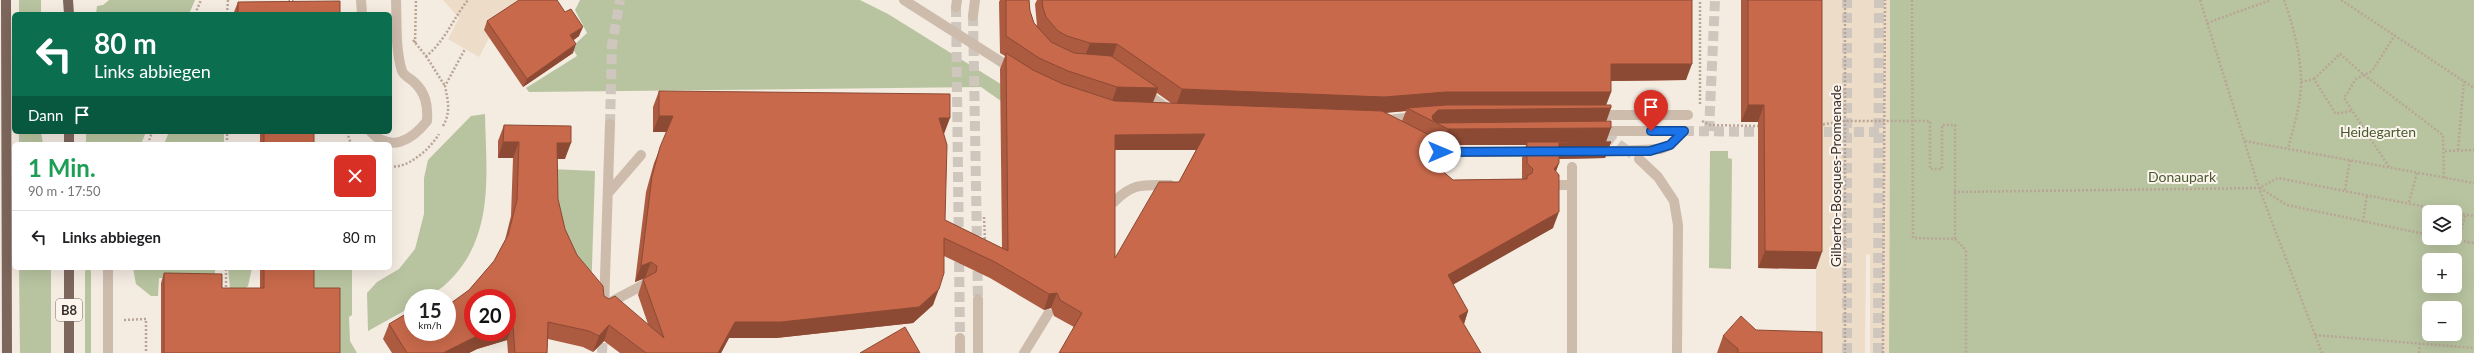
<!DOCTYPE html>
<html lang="de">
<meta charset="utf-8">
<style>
:root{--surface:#fff;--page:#f2f2f2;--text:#202124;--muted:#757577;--line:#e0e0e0}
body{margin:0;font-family:Lato,sans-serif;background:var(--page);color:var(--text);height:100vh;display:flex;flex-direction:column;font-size:15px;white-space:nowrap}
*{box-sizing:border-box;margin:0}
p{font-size:13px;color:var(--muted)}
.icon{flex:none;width:22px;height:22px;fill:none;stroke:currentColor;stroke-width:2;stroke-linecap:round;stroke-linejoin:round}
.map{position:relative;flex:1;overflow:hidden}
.side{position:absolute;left:12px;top:142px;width:380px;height:128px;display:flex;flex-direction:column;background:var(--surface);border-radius:6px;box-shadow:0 4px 16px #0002}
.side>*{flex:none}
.banner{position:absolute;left:12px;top:12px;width:380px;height:122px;border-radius:6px;box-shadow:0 4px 16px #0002;background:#0b6e4f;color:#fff;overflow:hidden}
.tools{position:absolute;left:2422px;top:205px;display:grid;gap:8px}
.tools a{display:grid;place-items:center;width:40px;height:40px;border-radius:6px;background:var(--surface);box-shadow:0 4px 16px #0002;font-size:20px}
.speed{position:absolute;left:404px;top:289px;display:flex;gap:8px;font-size:20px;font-weight:700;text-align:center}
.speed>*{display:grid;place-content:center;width:52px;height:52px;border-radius:50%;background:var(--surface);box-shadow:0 4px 16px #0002;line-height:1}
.speed small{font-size:10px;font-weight:400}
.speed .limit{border:6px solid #d22;background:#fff;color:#111}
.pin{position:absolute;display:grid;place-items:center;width:34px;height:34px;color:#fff;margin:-41px -17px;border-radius:50% 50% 50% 0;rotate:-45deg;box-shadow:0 0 4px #0007}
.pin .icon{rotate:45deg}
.me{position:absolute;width:44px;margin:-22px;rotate:90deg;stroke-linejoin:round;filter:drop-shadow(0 0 3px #0008)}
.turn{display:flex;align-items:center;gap:14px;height:84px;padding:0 16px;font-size:18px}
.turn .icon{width:52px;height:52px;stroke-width:2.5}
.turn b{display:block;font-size:28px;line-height:34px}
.then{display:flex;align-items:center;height:38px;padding:0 16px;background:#0003;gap:8px;font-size:15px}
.round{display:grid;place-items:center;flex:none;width:42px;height:42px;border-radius:6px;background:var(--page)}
.head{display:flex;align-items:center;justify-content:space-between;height:68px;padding:0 16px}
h1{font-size:24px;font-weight:700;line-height:30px;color:#1e9e55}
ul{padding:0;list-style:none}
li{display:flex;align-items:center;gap:12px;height:52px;padding:0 16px;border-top:1px solid var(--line)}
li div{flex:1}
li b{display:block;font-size:15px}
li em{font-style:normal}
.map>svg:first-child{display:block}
</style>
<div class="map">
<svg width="2474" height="353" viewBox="0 0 2474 353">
<rect width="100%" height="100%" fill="#f4ebe1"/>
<!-- green -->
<g fill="#b8c4a0" fill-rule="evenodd">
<rect x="19" y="0" width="22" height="14"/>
<path d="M109 0H195L189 14H96L97 6 103 5Z"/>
<path d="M580 0H860L888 14 1020 96 1001 101 981 87 529 92 526 88 577 56 572 47 587 33 575 10Z"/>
<path d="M1890 0H2474V353H1889ZM2429 212H2455V238H2429ZM2429 260H2455V286H2429ZM2429 308H2455V334H2429Z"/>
<path d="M485 114C486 171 495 233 452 278 441 290 429 298 413 298V306L368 331 367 293 377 282 399 269 415 249 424 214V178L428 160 471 116Z"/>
<path d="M19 132H41L43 144H19Z"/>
<path d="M86 132H146L141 144H86Z"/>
<path d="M169 132H224V144H164Z"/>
<path d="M1710 151H1728V158L1732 159 1731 269 1709 268Z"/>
<path d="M551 169 595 171 591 297 571 271Z"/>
<path d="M19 268H51V353H20Z"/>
<path d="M89 268 91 271V353H85V271Z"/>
<path d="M133 268H215V279L159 278 158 296H151L136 284Z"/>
<path d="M228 268H252L248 286 243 290 230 289Z"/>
<path d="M296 269 352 270V315L349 317 350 341 357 353H337L296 298Z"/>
</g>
<!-- plaza -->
<g fill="#ecdcc8">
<path d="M443 0H528L484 30 489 38 479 57 448 39 459 18Z"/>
<path d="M1816 0H1890L1889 353H1870V254L1866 255 1865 353H1816Z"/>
</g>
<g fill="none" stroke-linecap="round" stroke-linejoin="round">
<!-- minor-tunnel -->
<g stroke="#cfc6bd" stroke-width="10" stroke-dasharray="10 5" stroke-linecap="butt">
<path d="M956 7 960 338"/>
<path d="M973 16 978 299"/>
<path d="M610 124 612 45 620 0"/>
<path d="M1684 131 1771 132"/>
<path d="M1709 131 1715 0"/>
<path d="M1809 132H1879"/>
<path d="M1605 138 1613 140 1632 154"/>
<path d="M602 353 603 330"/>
</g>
<!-- major-tunnel -->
<g stroke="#cfc6bd" stroke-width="10" stroke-dasharray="10 5" stroke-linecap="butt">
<path d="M1847 353V0"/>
<path d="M1878 353 1879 0"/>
</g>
<!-- path -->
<g stroke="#b9a596" stroke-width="2.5" stroke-dasharray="2 2" stroke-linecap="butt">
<path d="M1845 0V353"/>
<path d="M1912 0 1913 238 1955 239 1966 250V353"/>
<path d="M2200 0 2259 188 2322 353"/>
<path d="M2284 0C2293 25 2301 55 2301 82 2301 105 2293 128 2288 149"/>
<path d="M2341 0 2474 88"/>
<path d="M195 14 201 0"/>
<path d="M227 14 228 0"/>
<path d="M2207 23 2271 0"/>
<path d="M413 40 426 56C444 43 454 17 468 0"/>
<path d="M415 43 416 0"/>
<path d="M426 56 445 86"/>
<path d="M2314 79 2340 54 2364 75 2443 135 2444 178"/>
<path d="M2301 82 2314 79 2336 114 2351 111"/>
<path d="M1700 104V0"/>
<path d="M1702 121 1710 125 1758 126"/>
<path d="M1819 125 1845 121H1930V169H1942V125H1955V239"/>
<path d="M443 126C451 112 448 101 445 86L465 49"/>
<path d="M347 132 351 144"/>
<path d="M2245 141 2474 183"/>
<path d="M148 144 152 132"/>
<path d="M227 144V132"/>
<path d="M2458 150 2464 81"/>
<path d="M2445 151 2474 150"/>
<path d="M390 166C407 170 431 148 439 134"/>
<path d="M2389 167 2344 98 2356 79 2372 71 2395 35"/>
<path d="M2260 188 2287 205 2429 235"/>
<path d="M2345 190 2350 160"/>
<path d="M1954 192 2259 188 2278 178 2452 212"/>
<path d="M2409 202 2417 173"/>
<path d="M2455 213 2474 216"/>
<path d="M984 217 985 242"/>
<path d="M2363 222 2367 194"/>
<path d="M2444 238 2474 243"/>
<path d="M2459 241 2465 215"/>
<path d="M226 291V268"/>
<path d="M124 320 146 319V353"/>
<path d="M2315 335 2474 348"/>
<path d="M1883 353 1885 0"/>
<path d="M2419 353 2420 344"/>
</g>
<!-- minor -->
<g stroke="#cdbbac" stroke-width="10">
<path d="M361 0 362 14"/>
<path d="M904 0 1014 70"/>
<path d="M956 7 957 0"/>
<path d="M973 16 975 0"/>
<path d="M1144 92 1170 110"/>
<path d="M1595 115H1688"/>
<path d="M1385 120 1417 117"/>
<path d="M1596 131H1684"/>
<path d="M371 132C391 153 412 140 427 121 428 106 426 93 414 82 410 78 404 76 402 71 395 49 397 23 396 0"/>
<path d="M1433 149 1440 152H1536"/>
<path d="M1594 152 1661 149 1670 145 1684 131"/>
<path d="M1639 159 1658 177 1674 201 1678 225 1677 353"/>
<path d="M1572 167V353"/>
<path d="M1555 185H1572"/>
<path d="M610 191 641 155"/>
<path d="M1114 202C1133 182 1145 185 1170 185"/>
<path d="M108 268V353"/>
<path d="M978 299V353"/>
<path d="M607 304 645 284"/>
<path d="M604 308 610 124"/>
<path d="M960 353V338"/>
<path d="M1024 353 1048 314"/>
</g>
<!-- major -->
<g stroke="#7d675c" stroke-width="10">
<path d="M6 0 7 353"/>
<path d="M68 0 69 14"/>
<path d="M69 132V144"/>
<path d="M69 353V268"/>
</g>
<defs>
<path id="rail" d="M291 0 292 14"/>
</defs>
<!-- rail casing -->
<use href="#rail" stroke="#3b302b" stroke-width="4.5"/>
<!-- rail -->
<use href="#rail" stroke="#fbf5ee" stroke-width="3" stroke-dasharray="9" stroke-linecap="butt"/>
</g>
<!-- wall -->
<g fill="#ac5a40" fill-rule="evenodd">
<path d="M1000 0H1029L1030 11 1034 23 1037 26 1035 4 1037 0H1692L1686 80 1611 81V92L1606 105V142H1611L1605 158 1559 159V163L1556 171 1553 228 1453 284 1468 311 1464 324 1074 327 1054 316 1051 308 1044 310 990 278 944 256 933 305 913 323 776 338H729L721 353H620L604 341 593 352 583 347 548 339 547 353H508L507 340 477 349 469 353H392L383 339 389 324 413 332 469 290 494 261 505 240 511 216 513 158H498V141L504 125 565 159H557L558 199 565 229 577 255 604 296 648 324 638 295 643 279 646 278H645L635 282 646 192 654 163 667 132H653V107L659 91 944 134H943L945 220 1002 248 1000 69 1005 56 1000 53 999 2ZM1157 93 1171 103 1153 102ZM1406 111 1402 121 1386 113ZM1445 145H1526L1522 158V179L1453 180 1443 171 1445 163ZM1115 150H1196L1179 182 1115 258Z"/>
<path d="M1741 0H1822L1816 269 1758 268V122H1741Z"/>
<path d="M238 2 340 14H234V12Z"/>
<path d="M487 21 579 36 574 40 573 53 523 87 484 30Z"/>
<rect x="260" y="132" width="54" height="12"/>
<path d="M260 268H314V288L340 353H161V283L164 273 222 288H260Z"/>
<path d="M1756 330 1822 353H1717L1723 336Z"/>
</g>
<!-- shaded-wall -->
<g fill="#8c4a34">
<path d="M583 27 579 36 567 44 570 35Z"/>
<path d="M1090 43 1117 44 1111 61 1084 59Z"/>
<path d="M576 44 573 53 523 87 527 79Z"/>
<path d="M1611 64H1692L1686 80 1605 81Z"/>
<path d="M1117 87 1158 88 1152 105 1111 104Z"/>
<path d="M1182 89 1446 92H1611L1605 108H1611L1605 125 1443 126 1407 108 1406 111 1378 113 1176 106Z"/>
<path d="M1748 105H1764L1758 122H1741Z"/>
<path d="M659 116H673L667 132H653Z"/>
<path d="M939 118H950L944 134H933Z"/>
<path d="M1611 128 1606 142H1611L1605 158 1553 159 1527 142 1526 145H1442L1448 129Z"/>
<path d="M1205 134 1199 150H1109L1115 135Z"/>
<path d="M503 142H519L513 158H498Z"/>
<path d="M557 143H571L565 159H551Z"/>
<path d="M1559 163 1553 179 1554 169Z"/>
<path d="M1559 212 1553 228 1442 291 1448 275Z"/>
<path d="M1765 251 1822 252 1816 269 1758 268Z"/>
<path d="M651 262 645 278 635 282 641 266Z"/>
<path d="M939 289 933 305 913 323 776 338H729L721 353H718L735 322Z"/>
<path d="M1057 293 1051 308 1044 310 1049 294Z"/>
<path d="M1468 311 1463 327 1459 316Z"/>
<path d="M513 325 507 340 477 349 469 353H443L483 333 487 332H507V326Z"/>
<path d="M609 325 604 341 593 352 599 336Z"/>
</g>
<!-- building -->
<g fill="#c8694b" stroke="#8c4a34" fill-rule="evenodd">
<path d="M519 0H557L565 12 571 9 583 27 570 35 576 44 527 79 487 21Z"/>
<path d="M1006 0H1029L1030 11 1034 23 1051 42 1074 53 1111 56 1158 88 1117 87 1068 71 1039 58 1006 36Z"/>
<path d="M1042 0H1692V64H1611V92H1446L1384 97 1182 89 1117 44 1090 43 1067 36 1058 31 1046 17 1043 8Z"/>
<path d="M1748 0H1822V252L1765 251 1764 105H1748Z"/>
<path d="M340 1V14H238V2Z"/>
<path d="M1006 53 1033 70 1063 84 1115 101 1382 111 1445 143V163L1441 170 1453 180 1527 179V176L1532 173 1533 169 1527 163V142H1611L1559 143V163L1554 169 1559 175V212L1448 275 1468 311 1459 316 1481 353H1059L1082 313 1060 300 1057 293 1049 294 995 262 944 238V273L939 289 919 307 781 322H735L718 353H646L609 325 599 336 589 331 548 322 547 353H515L513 325 507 326V298H473V332H487L483 333 443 353H407L389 324 404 315 411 327 413 326V332H447V306L469 290 494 261 508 235 517 200 519 142H503L504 125 571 126V143H557L558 199 565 229 577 255 603 286 604 296 609 299 615 296 664 338 643 279 656 272 657 266 651 262 641 266 652 176 660 147 673 116H659V91L950 94V118H939L947 145 945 220 1008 251ZM1205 134 1179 182H1159L1115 258V135Z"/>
<path d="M1446 105H1611V108L1438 110 1432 116 1433 120 1438 123 1611 121V128L1448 129 1407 108Z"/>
<rect x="264" y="132" width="50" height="12"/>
<path d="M264 268H314V288H340V353H164V273L222 274V288H264Z"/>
<path d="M1741 316 1756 330 1822 332V353H1738V349L1723 336Z"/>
<path d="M905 327 920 353H860Z"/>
</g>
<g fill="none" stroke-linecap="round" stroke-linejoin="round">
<defs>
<path id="route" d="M1440 152 1650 151 1670 145 1684 131H1651"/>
</defs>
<!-- route casing -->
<use href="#route" stroke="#114b97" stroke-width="10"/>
<!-- route -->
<use href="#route" stroke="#1a73e8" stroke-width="7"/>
</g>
<g text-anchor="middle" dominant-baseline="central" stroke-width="4" stroke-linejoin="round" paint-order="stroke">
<!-- shield labels -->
<rect fill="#fbf5ee" stroke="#756b66" stroke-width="1" x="56" y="299" width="26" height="22" rx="3"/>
<g font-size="13" font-weight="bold" fill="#3b302b">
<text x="69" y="310">B8</text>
</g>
<!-- park labels -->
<g font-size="14" fill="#4a5a2e" stroke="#fbf5ee">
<text x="2378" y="131">Heidegarten</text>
<text x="2182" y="176">Donaupark</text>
</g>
<!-- street labels -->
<g font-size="14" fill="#3b302b" stroke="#fbf5ee">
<text transform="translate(1835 176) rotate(-90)">Gilberto-Bosques-Promenade</text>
</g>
</g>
</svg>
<div class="tools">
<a><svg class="icon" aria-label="layers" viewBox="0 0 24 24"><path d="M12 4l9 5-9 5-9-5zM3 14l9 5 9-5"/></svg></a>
<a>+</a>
<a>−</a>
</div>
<div class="speed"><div>15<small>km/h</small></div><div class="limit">20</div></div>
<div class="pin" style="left:1651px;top:131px;background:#d93025"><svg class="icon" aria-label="arrive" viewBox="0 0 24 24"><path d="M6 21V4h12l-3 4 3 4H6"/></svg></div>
<svg class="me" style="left:1440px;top:152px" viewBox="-20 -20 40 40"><circle r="19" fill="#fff"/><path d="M0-13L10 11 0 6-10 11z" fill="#1a73e8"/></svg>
<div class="banner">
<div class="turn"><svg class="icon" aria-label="left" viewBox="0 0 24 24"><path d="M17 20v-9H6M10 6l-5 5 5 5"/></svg><div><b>80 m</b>Links abbiegen</div></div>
<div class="then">Dann<svg class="icon" aria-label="arrive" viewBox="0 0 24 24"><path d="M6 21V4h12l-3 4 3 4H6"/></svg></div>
</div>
<section class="side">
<div class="head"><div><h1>1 Min.</h1><p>90 m · 17:50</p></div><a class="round" style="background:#d93025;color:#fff"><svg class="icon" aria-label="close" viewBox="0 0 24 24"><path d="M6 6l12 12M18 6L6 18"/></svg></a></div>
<ul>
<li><svg class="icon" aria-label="left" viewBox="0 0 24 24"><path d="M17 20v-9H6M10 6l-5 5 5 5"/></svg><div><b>Links abbiegen</b></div><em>80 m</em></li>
</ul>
</section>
</div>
